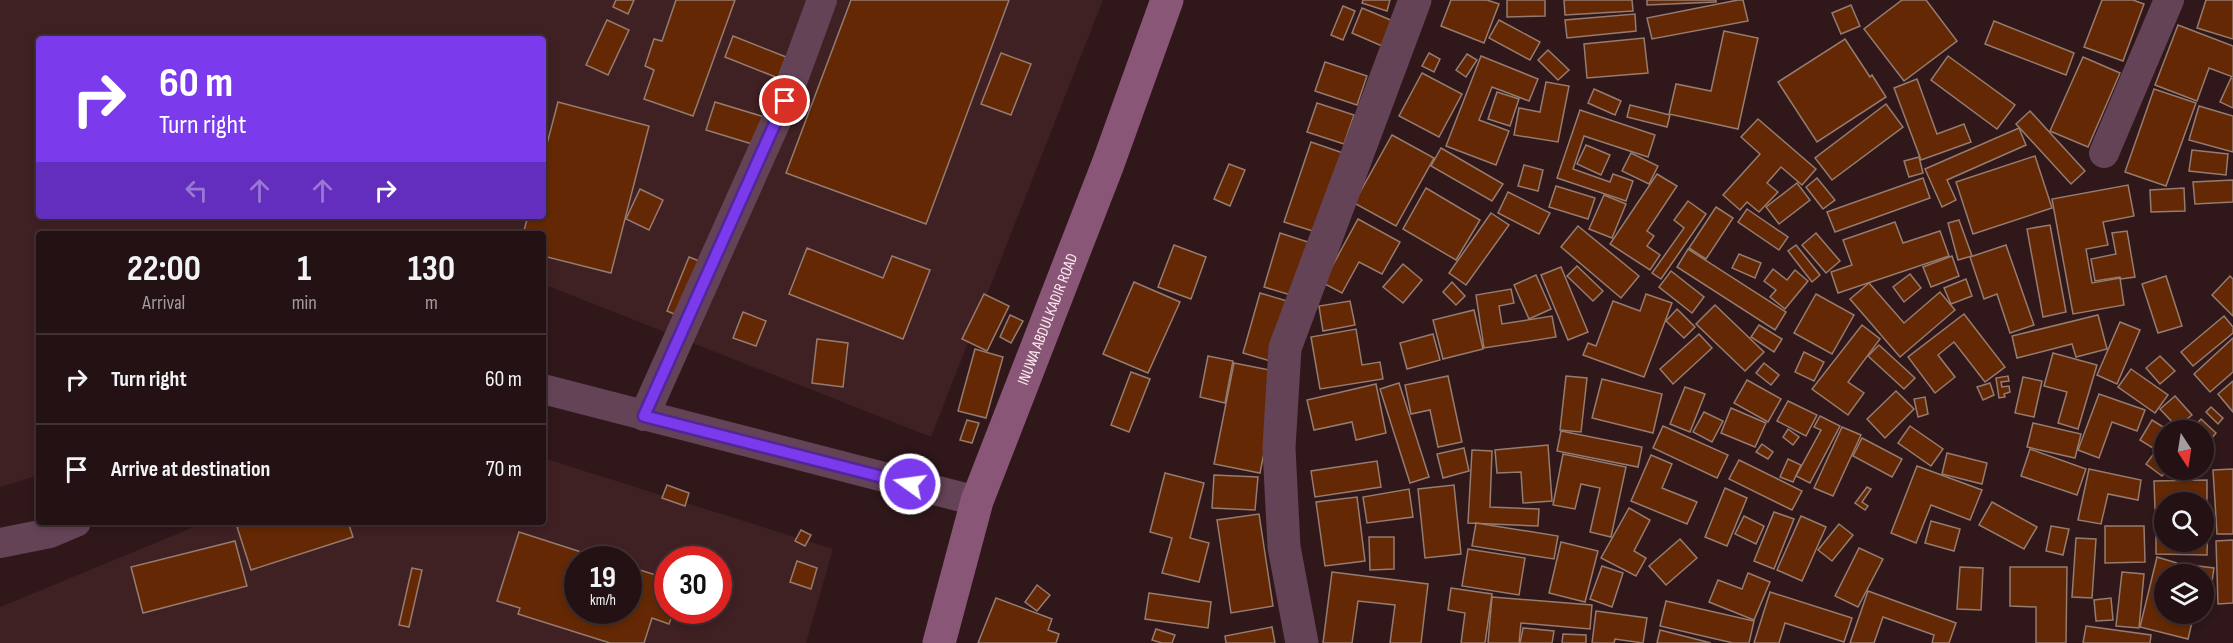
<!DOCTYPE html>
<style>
:root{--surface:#231114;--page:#2f1f22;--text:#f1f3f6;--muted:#a39da0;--line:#403134}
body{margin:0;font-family:"Sofia Sans Condensed",sans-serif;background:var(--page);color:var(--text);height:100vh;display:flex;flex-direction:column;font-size:22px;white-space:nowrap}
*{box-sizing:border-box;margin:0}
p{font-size:20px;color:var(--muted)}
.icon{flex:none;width:33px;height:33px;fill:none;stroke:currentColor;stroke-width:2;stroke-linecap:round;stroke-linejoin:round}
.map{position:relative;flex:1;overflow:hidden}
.side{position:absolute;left:36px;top:231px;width:510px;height:294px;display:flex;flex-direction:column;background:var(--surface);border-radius:6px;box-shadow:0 3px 9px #0003,0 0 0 2px var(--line)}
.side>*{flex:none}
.guide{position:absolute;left:36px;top:36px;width:510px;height:183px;border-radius:6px;box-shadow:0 3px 9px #0003,0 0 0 2px var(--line);background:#7c3aed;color:#fff;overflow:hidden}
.needle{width:39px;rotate:168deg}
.controls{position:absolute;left:2154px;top:420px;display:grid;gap:12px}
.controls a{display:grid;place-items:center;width:60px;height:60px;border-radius:50%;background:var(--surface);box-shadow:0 3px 9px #0003,0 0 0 2px var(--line);font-size:30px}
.speed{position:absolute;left:564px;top:546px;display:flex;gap:12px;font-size:30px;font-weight:700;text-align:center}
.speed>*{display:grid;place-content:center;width:78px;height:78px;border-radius:50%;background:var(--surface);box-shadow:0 3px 9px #0003,0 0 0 2px var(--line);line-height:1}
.speed small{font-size:15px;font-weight:400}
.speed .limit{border:9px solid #d22;background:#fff;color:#111}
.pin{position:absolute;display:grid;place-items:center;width:51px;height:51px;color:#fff;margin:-26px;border:3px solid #fff;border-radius:50%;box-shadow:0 2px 6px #0007}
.me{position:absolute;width:66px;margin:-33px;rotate:284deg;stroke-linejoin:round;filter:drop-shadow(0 0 4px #0008)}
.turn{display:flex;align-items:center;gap:21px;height:126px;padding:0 24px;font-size:27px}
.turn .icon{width:78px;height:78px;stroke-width:2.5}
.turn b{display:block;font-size:42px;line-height:51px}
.lanes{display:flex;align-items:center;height:57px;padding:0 24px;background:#0003;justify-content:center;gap:30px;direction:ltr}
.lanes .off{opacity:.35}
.eta{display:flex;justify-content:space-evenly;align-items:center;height:102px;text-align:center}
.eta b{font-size:36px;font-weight:700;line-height:42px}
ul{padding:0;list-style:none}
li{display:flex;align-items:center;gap:18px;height:90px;padding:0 24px;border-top:2px solid var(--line)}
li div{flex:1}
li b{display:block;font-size:22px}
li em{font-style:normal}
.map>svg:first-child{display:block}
</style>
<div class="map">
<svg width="2233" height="643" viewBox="0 0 2233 643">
<rect width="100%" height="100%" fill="#2f171a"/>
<!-- built -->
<g fill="#3f2023" fill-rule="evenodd">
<path d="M0 0H1103L931 437 543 284V234H39V475L0 487ZM39 39H543V216H39Z"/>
<path d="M543 458 833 549 806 643H0V607L206 522H543ZM578 560H628V610H578ZM668 560H718V610H668Z"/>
</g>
<!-- building -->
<g fill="#642904" stroke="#967b6f" stroke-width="1.5">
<path d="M616 0H634L628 14 613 7Z"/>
<path d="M676 0H735L693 116 644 99 654 70 645 66 654 39 662 41Z"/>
<path d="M851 0H1009L926 224 786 173Z"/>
<path d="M1363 0H1390L1387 11 1362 3Z"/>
<path d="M1451 0H1487L1499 4 1484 43 1441 26Z"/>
<path d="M1507 0H1545V16L1507 17Z"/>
<path d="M1564 0H1632L1633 11 1565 15Z"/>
<path d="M1647 0H1716V2L1647 5Z"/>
<path d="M1738 0H1743L1748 21 1652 39 1647 18Z"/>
<path d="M1902 0H1926L1957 41 1904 81 1864 29Z"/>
<path d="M2102 0H2133L2144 4 2123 61 2084 47Z"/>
<path d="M2206 0H2233V39L2197 28Z"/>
<path d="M1851 5 1860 26 1841 34 1832 13Z"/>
<path d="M1343 6 1355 11 1343 40 1331 35Z"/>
<path d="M1362 8 1393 21 1382 46 1352 33Z"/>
<path d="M1635 14 1636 31 1567 38 1565 20Z"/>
<path d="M607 20 629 30 608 75 586 65Z"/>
<path d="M1499 20 1540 42 1530 60 1489 38Z"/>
<path d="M1994 21 2074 53 2066 75 1985 44Z"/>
<path d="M2178 25 2233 46V77L2209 68 2197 101 2155 85Z"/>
<path d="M1724 31 1758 38 1738 129 1669 114 1676 84 1711 91Z"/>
<path d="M733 36 786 57 778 78 725 57Z"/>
<path d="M1644 38 1648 73 1587 78 1584 44Z"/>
<path d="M1845 39 1870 77 1872 75 1886 97 1817 142 1778 82Z"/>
<path d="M1548 50 1569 70 1558 80 1538 60Z"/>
<path d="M1001 53 1031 64 1011 115 981 104Z"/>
<path d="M1429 53 1440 59 1434 72 1422 66Z"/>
<path d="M1467 54 1477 60 1466 77 1456 70Z"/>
<path d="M1481 56 1538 79 1529 101 1492 87 1479 120 1509 131 1496 165 1446 146Z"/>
<path d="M1948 56 2015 105 1997 129 1931 80Z"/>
<path d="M2083 57 2120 73 2088 147 2050 131Z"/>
<path d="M1325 62 1367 76 1357 105 1315 91Z"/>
<path d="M1422 73 1462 94 1439 137 1399 116Z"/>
<path d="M2231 78 2233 79V108L2220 102Z"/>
<path d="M1917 79 1937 134 1964 124 1971 142 1921 160 1894 88Z"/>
<path d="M1546 82 1569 86 1558 142 1514 135 1519 108 1540 112Z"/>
<path d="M1594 89 1621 101 1615 115 1588 103Z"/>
<path d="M2154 89 2196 103 2166 186 2125 172Z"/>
<path d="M1497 92 1519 99 1510 126 1488 119Z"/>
<path d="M558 102 649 126 611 273 543 256V234H523L528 216H543V159Z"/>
<path d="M715 102 771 119 762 147 706 130Z"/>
<path d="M1317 103 1354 115 1344 144 1307 132Z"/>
<path d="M1886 104 1903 127 1832 180 1815 158Z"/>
<path d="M1630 105 1670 115 1667 127 1627 117Z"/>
<path d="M2199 106 2233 116V152L2189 140Z"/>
<path d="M1580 110 1655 135 1648 157 1584 136 1573 169 1610 182 1613 174 1633 181 1626 201 1557 178Z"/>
<path d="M2030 111 2085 171 2071 184 2016 124Z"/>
<path d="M1758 119 1816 169 1802 185 1781 167 1767 183 1778 192 1759 212 1747 202 1740 210 1723 195 1760 154 1741 137Z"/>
<path d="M2019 128 2026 145 1947 180 1956 200 1942 207 1925 169Z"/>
<path d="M1392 135 1434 158 1396 226 1354 203Z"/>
<path d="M1311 142 1343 153 1316 232 1284 222Z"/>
<path d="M1586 145 1610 155 1601 175 1577 164Z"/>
<path d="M1441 148 1503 184 1492 201 1431 166Z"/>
<path d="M2192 150 2228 154 2226 175 2189 171Z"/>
<path d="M1631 153 1658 166 1649 184 1622 171Z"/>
<path d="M2035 156 2052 208 1973 234 1956 182Z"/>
<path d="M1919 157 1923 173 1909 177 1904 161Z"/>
<path d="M1229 164 1245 170 1230 206 1214 199Z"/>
<path d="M1524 165 1543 170 1538 191 1518 186Z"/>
<path d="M1657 174 1677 186 1647 231 1654 236 1647 246 1660 255 1650 270 1610 244Z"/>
<path d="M1817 178 1835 200 1823 209 1806 187Z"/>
<path d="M1923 178 1930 198 1835 232 1827 212Z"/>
<path d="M2233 180V202L2195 204 2193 182Z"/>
<path d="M1797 183 1810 200 1779 224 1766 207Z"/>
<path d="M2128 185 2134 216 2103 222 2108 245 2086 249 2092 283 2120 278 2124 305 2073 314 2052 199Z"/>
<path d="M1556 186 1595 198 1588 219 1549 207Z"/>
<path d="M1426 188 1480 220 1456 260 1403 229Z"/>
<path d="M2184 188 2185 211 2151 212 2150 190Z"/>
<path d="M640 189 663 200 649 230 626 219Z"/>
<path d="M1508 192 1550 213 1539 234 1498 213Z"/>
<path d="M1604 195 1626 204 1612 238 1589 229Z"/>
<path d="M1688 201 1706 214 1661 279 1652 273 1684 228 1674 220Z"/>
<path d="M1716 207 1733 218 1706 259 1689 248Z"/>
<path d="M1747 209 1788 237 1779 250 1738 222Z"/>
<path d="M1491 213 1509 225 1466 285 1449 273Z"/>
<path d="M1358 219 1400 242 1382 274 1359 262 1342 293 1323 283Z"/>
<path d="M1959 220 1972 256 1958 260 1948 223Z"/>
<path d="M1895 222 1903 243 1940 231 1949 256 1838 293 1831 272 1852 265 1843 240Z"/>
<path d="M2050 225 2066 312 2043 317 2027 229Z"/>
<path d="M1578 226 1639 276 1621 298 1561 247Z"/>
<path d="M2127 231 2135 277 2121 279 2120 277 2095 281 2091 259 2116 254 2112 233Z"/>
<path d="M1280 233 1311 243 1294 296 1264 287Z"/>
<path d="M1816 233 1840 261 1826 273 1802 245Z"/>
<path d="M1174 245 1206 257 1191 299 1158 287Z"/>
<path d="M1796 245 1820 275 1812 282 1788 251Z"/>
<path d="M2006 245 2034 325 2010 333 1997 294 1984 299 1970 257Z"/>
<path d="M807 248 883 278 892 256 930 270 903 339 789 294Z"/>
<path d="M1688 249 1786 312 1775 330 1677 267Z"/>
<path d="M1739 254 1761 263 1755 278 1732 268Z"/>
<path d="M1952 256 1959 276 1931 287 1923 267Z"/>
<path d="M689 257 707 264 684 318 667 311Z"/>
<path d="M1403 264 1422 280 1403 303 1383 287Z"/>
<path d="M1577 266 1603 291 1593 301 1567 276Z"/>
<path d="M1561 267 1588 332 1568 340 1541 275Z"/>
<path d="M1773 269 1787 280 1795 270 1808 281 1785 309 1770 297 1776 290 1764 281Z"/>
<path d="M1671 271 1704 297 1692 313 1659 287Z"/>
<path d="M1910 274 1921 288 1904 302 1893 287Z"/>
<path d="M1536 275 1551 309 1529 319 1514 285Z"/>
<path d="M2166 276 2182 326 2158 333 2142 284Z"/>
<path d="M2230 276 2233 279V316L2212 295Z"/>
<path d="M1966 279 1972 296 1951 304 1944 288Z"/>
<path d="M1134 282 1180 302 1148 373 1103 354Z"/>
<path d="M1452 282 1465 296 1456 305 1443 292Z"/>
<path d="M1869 283 1904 323 1940 292 1955 310 1900 357 1850 299Z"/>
<path d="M1511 289 1514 303 1499 306 1502 324 1552 316 1556 337 1484 348 1476 295Z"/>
<path d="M1260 293 1294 303 1277 363 1243 353Z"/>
<path d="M984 294 1009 306 987 351 962 339Z"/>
<path d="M1646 294 1672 303 1644 377 1583 355 1588 343 1596 346 1613 301 1640 311Z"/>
<path d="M1816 294 1854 315 1832 354 1794 333Z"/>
<path d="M1350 301 1355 325 1323 331 1319 306Z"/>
<path d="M1715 305 1764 352 1745 371 1696 324Z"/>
<path d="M1677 309 1695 327 1684 338 1666 321Z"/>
<path d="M1474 310 1483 349 1443 359 1433 320Z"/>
<path d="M743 312 766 321 756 346 733 338Z"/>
<path d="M1964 314 2005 367 1985 382 1954 342 1938 355 1955 377 1935 393 1908 357Z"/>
<path d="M1010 315 1023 321 1011 343 1000 337Z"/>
<path d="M2098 315 2107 349 2076 357 2072 344 2017 358 2012 336Z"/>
<path d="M2224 316 2233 327V333L2193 366 2181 352Z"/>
<path d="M2120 322 2140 330 2117 384 2097 375Z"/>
<path d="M1759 325 1782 339 1774 352 1751 337Z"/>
<path d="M1862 325 1880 339 1848 382 1864 393 1848 415 1812 389Z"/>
<path d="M1356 329 1362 365 1380 362 1383 379 1320 389 1311 337Z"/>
<path d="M1433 334 1440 360 1407 369 1400 343Z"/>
<path d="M1699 334 1712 348 1673 384 1660 369Z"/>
<path d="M2233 338V372L2210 392 2194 374Z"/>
<path d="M817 339 848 343 843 387 812 383Z"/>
<path d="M1879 345 1915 378 1904 389 1868 356Z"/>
<path d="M975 349 1003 357 986 418 958 411Z"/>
<path d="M1804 352 1824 362 1814 381 1795 372Z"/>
<path d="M2053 353 2097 365 2078 429 2058 423 2067 392 2044 386Z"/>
<path d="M1208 356 1233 361 1225 403 1200 397Z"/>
<path d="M2160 356 2175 371 2160 384 2146 368Z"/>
<path d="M1234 363 1280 372 1260 473 1214 464Z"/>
<path d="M1764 363 1779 375 1771 385 1756 373Z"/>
<path d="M2131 369 2168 395 2155 413 2118 387Z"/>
<path d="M1131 372 1150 379 1129 432 1111 425Z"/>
<path d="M1448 376 1462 442 1438 447 1430 410 1411 414 1405 385Z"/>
<path d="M1566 376 1587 378 1581 432 1560 430Z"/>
<path d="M2008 376 2009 381 2001 382 2002 387 2009 386 2010 392 2004 394 2005 397 1999 398 1996 378Z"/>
<path d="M2023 377 2042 381 2034 417 2015 413Z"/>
<path d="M1602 379 1662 394 1653 433 1592 418Z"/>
<path d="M1747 380 1781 399 1768 422 1734 403Z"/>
<path d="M2233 381V412L2218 394Z"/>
<path d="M1399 383 1429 477 1410 483 1380 389Z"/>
<path d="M1990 383 1994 395 1983 400 1977 387Z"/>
<path d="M1376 384 1386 433 1356 440 1352 422 1314 430 1307 400Z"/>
<path d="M1685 387 1705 394 1690 432 1670 424Z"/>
<path d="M1896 391 1914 409 1885 438 1867 419Z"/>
<path d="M2099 394 2145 410 2137 431 2112 422 2099 458 2078 450Z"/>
<path d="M2175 396 2192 415 2177 427 2160 409Z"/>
<path d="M1925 397 1928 414 1918 417 1914 399Z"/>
<path d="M1788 401 1817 415 1806 436 1777 421Z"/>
<path d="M2211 407 2223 418 2218 424 2206 412Z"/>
<path d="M1731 408 1766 423 1755 447 1721 433Z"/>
<path d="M1704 412 1723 421 1712 442 1693 432Z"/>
<path d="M1820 416 1840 426 1810 483 1796 476 1821 430 1814 427Z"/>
<path d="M2201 419 2216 433 2204 447V430H2191Z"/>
<path d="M967 420 979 423 972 443 960 440Z"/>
<path d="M2152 420 2168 430H2164V436L2156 450 2140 440Z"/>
<path d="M2033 423 2081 434 2075 458 2027 447Z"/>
<path d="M1663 426 1728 455 1717 478 1653 448Z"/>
<path d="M1910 426 1943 449 1931 466 1898 443Z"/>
<path d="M1842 427 1861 435 1833 496 1814 488Z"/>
<path d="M1788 429 1799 437 1793 445 1783 437Z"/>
<path d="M1561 431 1642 447 1638 467 1557 451Z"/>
<path d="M1862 438 1902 459 1892 477 1853 456Z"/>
<path d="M1762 444 1773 452 1768 459 1756 452Z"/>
<path d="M1548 445 1552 501 1523 503 1521 472 1497 473 1495 450Z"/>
<path d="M1464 448 1469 471 1443 478 1437 454Z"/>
<path d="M2030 449 2086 469 2077 495 2021 476Z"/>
<path d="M1472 450 1492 451 1490 507 1539 509 1538 526 1468 523Z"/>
<path d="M2155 452 2164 460V470H2167L2162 476 2146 464Z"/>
<path d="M1947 453 1987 463 1982 484 1942 474Z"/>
<path d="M1563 454 1626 467 1611 537 1590 532 1600 488 1581 484 1575 509 1553 505Z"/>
<path d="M1651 455 1672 464 1662 488 1697 502 1687 524 1631 501Z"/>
<path d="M1788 459 1801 465 1793 482 1780 477Z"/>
<path d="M1739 460 1802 491 1792 510 1729 479Z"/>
<path d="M1377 461 1381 487 1315 497 1311 471Z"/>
<path d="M1917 466 1982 490 1970 520 1931 505 1916 543 1891 533Z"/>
<path d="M2089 469 2141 480 2138 500 2108 494 2101 524 2078 520Z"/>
<path d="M2233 469V534H2217L2213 470Z"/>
<path d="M1165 473 1204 483 1190 538 1209 543 1199 582 1162 573 1172 538 1150 532Z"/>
<path d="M1214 475 1258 477 1255 510 1212 508Z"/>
<path d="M2207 480V509H2204V502H2164V509H2155L2154 481Z"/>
<path d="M667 485 689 493 685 506 662 498Z"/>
<path d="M1454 485 1461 554 1425 558 1418 489Z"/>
<path d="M1867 487 1871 489 1862 502 1868 506 1865 510 1855 503Z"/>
<path d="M1725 488 1747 498 1727 546 1705 537Z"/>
<path d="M1409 489 1413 517 1367 523 1363 497Z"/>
<path d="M1357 497 1365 561 1325 566 1316 502Z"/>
<path d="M1992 502 2037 527 2024 549 1979 525Z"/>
<path d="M1629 508 1650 520 1634 551 1646 558 1636 576 1601 558Z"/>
<path d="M1774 512 1794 519 1774 569 1754 561Z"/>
<path d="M1259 514 1273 606 1231 613 1217 520Z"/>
<path d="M1744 516 1764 526 1756 544 1735 534Z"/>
<path d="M1801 516 1826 527 1802 581 1777 570Z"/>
<path d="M1931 521 1960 529 1954 551 1925 543Z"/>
<path d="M253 522H348L353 537 251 570 237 527Z"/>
<path d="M1476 523 1558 536 1554 559 1472 546Z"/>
<path d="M2156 523H2164V542H2204V524H2208L2207 555 2156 554Z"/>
<path d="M1839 524 1853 535 1832 561 1818 550Z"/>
<path d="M2051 526 2069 529 2063 555 2046 551Z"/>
<path d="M2105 526H2144L2145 562 2105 563Z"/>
<path d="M801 530 811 535 805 546 795 541Z"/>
<path d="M519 532 606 560H578V610H628V566L668 579V610H674L669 624 652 618 644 643H610L518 614 520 608 497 601Z"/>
<path d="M1369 537H1394V569L1370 570Z"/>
<path d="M2076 538 2096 539 2092 598 2072 597Z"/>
<path d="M1680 539 1697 558 1666 585 1649 566Z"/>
<path d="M2233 540V603L2218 604 2216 541Z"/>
<path d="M235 541 247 586 143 613 131 567Z"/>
<path d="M1561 542 1598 551 1585 602 1549 593Z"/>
<path d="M1859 548 1883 559 1858 607 1835 596Z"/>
<path d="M1468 549 1525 558 1519 595 1462 586Z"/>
<path d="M2157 557 2177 563 2175 574H2164V614H2194L2188 639 2140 627Z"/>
<path d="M797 561 817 568 811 589 790 582Z"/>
<path d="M2190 565 2214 568 2209 602 2204 601V574H2188Z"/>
<path d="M1602 566 1623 573 1612 607 1590 599Z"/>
<path d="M1960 567 1983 568 1981 610 1957 609Z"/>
<path d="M2010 567H2067L2066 643H2036V607L2010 606Z"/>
<path d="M412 568 422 570 409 627 399 625Z"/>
<path d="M1332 572 1428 584 1421 643H1390L1395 605 1358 601 1352 643H1323Z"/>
<path d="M2122 572 2144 574 2139 628 2116 626Z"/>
<path d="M1748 573 1770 582 1754 620 1709 602 1718 580 1742 589Z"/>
<path d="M1037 585 1050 595 1037 611 1025 602Z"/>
<path d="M1451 588 1492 594 1485 643H1461L1465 613 1448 610Z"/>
<path d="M1868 591 1956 623 1949 643H1932L1934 635 1883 617 1874 643H1850Z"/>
<path d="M1770 592 1852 618 1844 642 1785 623 1779 643H1754Z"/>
<path d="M1149 593 1211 602 1208 628 1145 619Z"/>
<path d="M1492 597 1592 605 1590 629 1521 623 1519 643H1488Z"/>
<path d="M996 598 1052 619 1048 630 1059 634 1056 643H978Z"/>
<path d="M2111 598 2113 620 2096 621 2094 600Z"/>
<path d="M1666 601 1754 621 1749 643H1733L1660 626Z"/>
<path d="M1596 611 1647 618 1643 643 1615 639 1614 643H1592Z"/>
<path d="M2086 626 2151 635 2150 643H2083Z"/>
<path d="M1272 627 1275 643H1226L1225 636Z"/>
<path d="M1523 628 1554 631 1552 643H1520Z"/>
<path d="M1156 629 1175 635 1172 643H1162L1152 640Z"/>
<path d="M1660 630 1711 643H1657Z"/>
<path d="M1563 634 1586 635V643H1562Z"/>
</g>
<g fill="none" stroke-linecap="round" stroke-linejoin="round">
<!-- minor -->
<g stroke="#644357" stroke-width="30">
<path d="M2104 153 2169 0"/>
<path d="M543 389 977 501"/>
<path d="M644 416 785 101 822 0"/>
<path d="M0 543 50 533 76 522"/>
</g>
<!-- tertiary -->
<path stroke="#644357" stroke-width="33" d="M1302 643 1284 547 1279 448 1285 348 1415 0"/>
<!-- secondary -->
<path stroke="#8a5677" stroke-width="33" id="s1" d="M939 643 977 501 1108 164 1167 0"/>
</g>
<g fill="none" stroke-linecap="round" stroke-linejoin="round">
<defs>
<path id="route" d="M785 101 644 416 910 484"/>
</defs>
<!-- route casing -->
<use href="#route" stroke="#51269a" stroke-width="15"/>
<!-- route -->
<use href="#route" stroke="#7c3aed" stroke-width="10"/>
</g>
<g text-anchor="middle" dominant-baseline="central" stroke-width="6" stroke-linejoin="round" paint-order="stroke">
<!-- street labels -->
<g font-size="16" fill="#fdeeef" stroke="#250e11">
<text stroke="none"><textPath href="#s1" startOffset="342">INUWA ABDULKADIR ROAD</textPath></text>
</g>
</g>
</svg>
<div class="controls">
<a><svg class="needle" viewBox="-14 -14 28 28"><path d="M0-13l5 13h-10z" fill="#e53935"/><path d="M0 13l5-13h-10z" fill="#a39da0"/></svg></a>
<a><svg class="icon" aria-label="search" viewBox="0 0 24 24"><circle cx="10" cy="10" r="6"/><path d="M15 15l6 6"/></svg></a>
<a><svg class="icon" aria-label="layers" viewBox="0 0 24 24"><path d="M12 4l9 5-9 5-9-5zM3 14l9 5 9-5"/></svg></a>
</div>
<div class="speed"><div>19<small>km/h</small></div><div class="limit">30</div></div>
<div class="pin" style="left:785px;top:101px;background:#d93025"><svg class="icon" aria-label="arrive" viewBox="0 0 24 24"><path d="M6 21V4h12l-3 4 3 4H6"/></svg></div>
<svg class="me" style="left:910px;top:484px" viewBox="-20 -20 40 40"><circle r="17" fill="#7c3aed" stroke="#fff" stroke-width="3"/><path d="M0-11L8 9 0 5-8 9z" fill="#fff"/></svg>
<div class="guide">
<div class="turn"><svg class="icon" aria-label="right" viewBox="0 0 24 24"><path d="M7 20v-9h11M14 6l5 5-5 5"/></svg><div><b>60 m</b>Turn right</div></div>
<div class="lanes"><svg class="icon off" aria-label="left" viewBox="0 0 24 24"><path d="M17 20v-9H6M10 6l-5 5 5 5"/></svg><svg class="icon off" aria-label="ahead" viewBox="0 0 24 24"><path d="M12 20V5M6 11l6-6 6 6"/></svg><svg class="icon off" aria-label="ahead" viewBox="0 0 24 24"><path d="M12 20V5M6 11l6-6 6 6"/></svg><svg class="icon" aria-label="right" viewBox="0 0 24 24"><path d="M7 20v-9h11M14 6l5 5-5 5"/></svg></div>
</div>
<section class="side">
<div class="eta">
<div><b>22:00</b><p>Arrival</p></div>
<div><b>1</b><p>min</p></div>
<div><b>130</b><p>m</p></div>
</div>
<ul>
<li><svg class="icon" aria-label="right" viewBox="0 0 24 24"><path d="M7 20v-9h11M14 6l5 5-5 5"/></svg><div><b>Turn right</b></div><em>60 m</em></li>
<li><svg class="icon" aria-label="arrive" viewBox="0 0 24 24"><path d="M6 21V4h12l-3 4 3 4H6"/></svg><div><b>Arrive at destination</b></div><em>70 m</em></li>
</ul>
</section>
</div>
